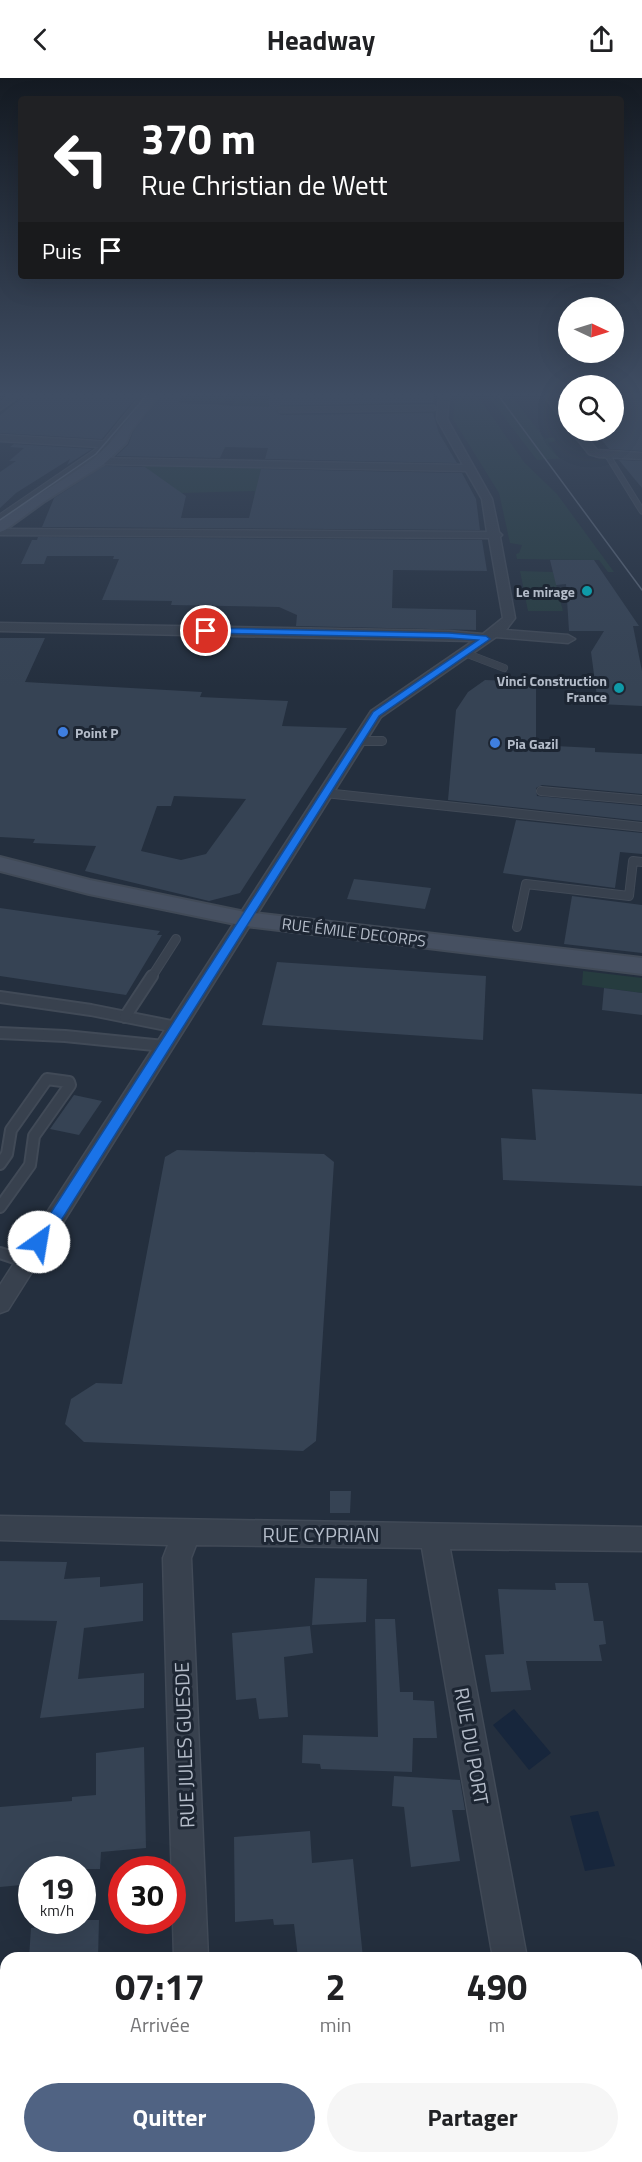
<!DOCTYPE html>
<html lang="fr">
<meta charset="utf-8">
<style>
:root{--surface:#fff;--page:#f6f6f6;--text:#202124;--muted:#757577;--accent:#506383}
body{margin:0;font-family:"Titillium Web",sans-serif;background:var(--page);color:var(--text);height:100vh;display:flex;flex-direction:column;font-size:22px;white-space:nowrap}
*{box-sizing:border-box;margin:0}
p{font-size:20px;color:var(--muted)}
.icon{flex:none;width:33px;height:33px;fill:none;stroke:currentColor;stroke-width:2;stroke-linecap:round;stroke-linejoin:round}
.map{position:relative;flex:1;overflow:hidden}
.details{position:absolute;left:0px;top:1874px;width:642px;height:212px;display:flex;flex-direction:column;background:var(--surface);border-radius:18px 18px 0 0;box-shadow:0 6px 24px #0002}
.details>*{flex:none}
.banner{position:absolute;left:18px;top:18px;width:606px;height:183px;border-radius:6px;box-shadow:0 6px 24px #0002;background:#202124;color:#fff;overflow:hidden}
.needle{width:39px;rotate:94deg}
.buttons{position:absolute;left:558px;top:219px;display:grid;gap:12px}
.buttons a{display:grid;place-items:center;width:66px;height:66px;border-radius:50%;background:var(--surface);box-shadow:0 6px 24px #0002;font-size:30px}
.speed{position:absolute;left:18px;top:1778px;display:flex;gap:12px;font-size:30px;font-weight:700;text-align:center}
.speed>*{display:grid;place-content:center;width:78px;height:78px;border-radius:50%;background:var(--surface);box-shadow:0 6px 24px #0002;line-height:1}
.speed small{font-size:15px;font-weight:400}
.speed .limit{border:9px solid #d22;background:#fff;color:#111}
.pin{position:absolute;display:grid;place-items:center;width:51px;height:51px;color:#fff;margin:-26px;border:3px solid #fff;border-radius:50%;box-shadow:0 2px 6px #0007}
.me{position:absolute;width:66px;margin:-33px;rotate:32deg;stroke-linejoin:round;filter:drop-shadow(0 0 4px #0008)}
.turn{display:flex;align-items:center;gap:21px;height:126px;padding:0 24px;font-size:27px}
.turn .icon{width:78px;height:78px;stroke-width:2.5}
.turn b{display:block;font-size:42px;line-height:51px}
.then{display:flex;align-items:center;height:57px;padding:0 24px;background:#0003;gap:12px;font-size:22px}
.eta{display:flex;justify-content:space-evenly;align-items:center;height:102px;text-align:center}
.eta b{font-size:36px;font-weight:700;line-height:42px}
.primary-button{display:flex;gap:12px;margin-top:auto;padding:12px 24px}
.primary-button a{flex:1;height:69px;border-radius:36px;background:var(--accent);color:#fff;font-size:24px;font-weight:700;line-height:69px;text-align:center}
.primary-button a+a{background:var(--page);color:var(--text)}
header{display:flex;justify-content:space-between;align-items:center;height:78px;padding:0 24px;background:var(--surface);font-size:27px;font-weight:700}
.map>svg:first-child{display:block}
</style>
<header><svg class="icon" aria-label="back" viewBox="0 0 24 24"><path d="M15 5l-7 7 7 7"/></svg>Headway<svg class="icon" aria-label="share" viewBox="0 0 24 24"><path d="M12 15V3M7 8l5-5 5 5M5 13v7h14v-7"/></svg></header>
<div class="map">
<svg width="642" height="2084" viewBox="0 0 642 2084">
<rect width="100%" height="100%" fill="#242f3e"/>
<!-- green -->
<g fill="#263c3f">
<path d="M185 317H260L261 323 287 322 298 325V329L276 328 234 352 225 371 211 370 240 327H231L235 325 232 321 222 324 182 322Z"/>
<path d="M455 317H477L524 384 557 416 614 494H608L599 482 517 481 516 476 519 475 522 467 510 465 499 415 453 341Z"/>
<path d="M487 317H511L545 361 553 359 556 363 548 365 559 380H569L537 382Z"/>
<path d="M146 386 262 388 258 405 365 423 253 425 255 413 180 415 140 390Z"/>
<path d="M520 493 553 494 563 533H528Z"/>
<path d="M583 893 642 900V915L582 907Z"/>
</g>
<!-- water -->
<g fill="#17263c">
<path d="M514 1631 551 1675 529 1692 493 1647Z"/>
<path d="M598 1733 615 1788 585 1793 570 1738Z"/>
</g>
<!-- building -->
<g fill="#364354" fill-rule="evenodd">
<path d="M26 317H138L102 361 0 355V337Z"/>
<path d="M161 317H183L178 325 269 329V318L434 317 433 325 281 327 276 333 281 337 433 335 439 355 457 385 265 381 268 370 225 369 220 380 116 378 128 367 133 354Z"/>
<path d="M614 317H642V373L609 371 596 355H614Z"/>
<path d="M14 366 92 371 67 387 70 381 16 415 0 430V394L16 383H9L24 370 10 369Z"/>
<path d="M619 382 642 383V410L623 387Z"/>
<path d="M104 388 145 389 186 418 181 440H249L261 391 462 395 476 421 480 452 42 449 54 420Z"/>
<path d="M38 459 482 462 487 493 393 492 392 530 476 532V552L296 548 297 537 279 529 171 527 172 523 102 522 119 481H113L114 478H47L44 486H21L32 462H37Z"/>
<path d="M550 482H594L639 548H633L642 593V628L598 626 591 574 604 553H569L566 506 556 507Z"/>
<path d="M0 560H45L25 604 202 614 200 619 288 623 282 648 347 650 240 815 209 823 85 793 96 768 33 765 35 761 0 759ZM174 718 246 721 206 776 181 782 141 773 157 728H171Z"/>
<path d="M485 602 536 604V667L595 670V674L642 676V716L542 707 536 710 537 718 642 728V743L448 722 456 632 468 614Z"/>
<path d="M516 742 642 755V776L620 774 615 810 503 795Z"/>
<path d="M354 801 431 810 425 831 347 821Z"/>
<path d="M572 818 642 827V875L564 866Z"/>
<path d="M0 830 160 853 157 857H162L126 917 0 898Z"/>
<path d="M277 884 486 898 483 962 262 947Z"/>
<path d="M604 910 642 915V937L602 932Z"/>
<path d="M532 1011 642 1016V1108L503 1102 501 1060 536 1062Z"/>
<path d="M74 1017 102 1023 79 1057 50 1051Z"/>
<path d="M177 1072 324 1076 334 1084 316 1363 303 1373 84 1364 65 1346 71 1321 96 1305 122 1306 165 1079Z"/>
<path d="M330 1413H351L350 1435H330Z"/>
<path d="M0 1483 67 1484 64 1501 100 1499V1509L143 1505V1543L84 1550 78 1601 144 1595V1630L40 1640 57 1543 0 1542Z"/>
<path d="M315 1500 367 1501 366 1544 312 1547Z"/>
<path d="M555 1505H588L594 1543H603L606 1566 599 1567 602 1583H526L531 1612 491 1614 485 1577 504 1576 498 1511 556 1512Z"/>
<path d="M375 1541H395L400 1614H413V1622L434 1623 437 1660H413L412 1694 321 1691 320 1686 302 1685 303 1657 378 1659Z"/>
<path d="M310 1548 313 1575 284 1579 288 1639 259 1641 256 1620 236 1622 232 1555Z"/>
<path d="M144 1669 146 1770 101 1774 100 1791H32V1806L0 1809V1729L72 1723V1719L96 1717V1675Z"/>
<path d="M394 1698 460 1702 465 1732H452L460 1783 411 1789 404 1729 392 1728Z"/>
<path d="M310 1753 312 1785 353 1781 363 1880H298L294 1846 274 1847 273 1841 235 1844 234 1759Z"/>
<path d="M49 1842H99L98 1880H29L31 1850 49 1848Z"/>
</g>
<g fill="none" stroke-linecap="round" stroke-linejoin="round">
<defs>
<g id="lane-far3">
<path d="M549 318 563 317"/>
<path d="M281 332 433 330"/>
<path d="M608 378 642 433"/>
<path d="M0 439 100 371 144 317"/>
</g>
<path id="lane-far2" d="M465 575 504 590"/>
<g id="lane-far1">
<path d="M359 663H382"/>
<path d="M541 713 642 722"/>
<path d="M325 715 642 749"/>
<path d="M517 849 526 806 629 818 633 783 642 784"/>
<path d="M151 900 176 861"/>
</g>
<g id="lane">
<path d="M0 919 91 932 176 949"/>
<path d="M125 939 152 898"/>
<path d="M0 955 65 958 164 968"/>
<path d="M0 1086 7 1076 11 1052 47 1001 69 1004 70 1007 34 1058 30 1087 0 1129"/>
<path d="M0 1175 27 1184"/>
</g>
<g id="street">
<path d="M10 317H21L0 332V325Z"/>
<path d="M439 317H449L447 341 492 421 499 454 502 457 500 459 515 540 506 552 568 557 575 561 568 565 496 559 381 639 8 1232 0 1235V1207L371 633 473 563 0 553V545L449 553 483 556 503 540 489 460 0 457V451L487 454 482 421 466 393 99 386 94 383 99 380 463 387 437 341Z"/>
<path d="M544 317H553L568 338V347L565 346Z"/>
<path d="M570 352H581L597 372 642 375V381L599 379 589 376Z"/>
<path d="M0 357 115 364 120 367 115 370 0 363Z"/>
<path d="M0 1438 642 1449V1473L450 1471 527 1880H493L422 1470 196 1467 191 1480 208 1880H174L163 1480 168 1467 0 1462Z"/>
<rect x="173" y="2079" width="38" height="5"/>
<path d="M526 2079H564L565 2084H527Z"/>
</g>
<g id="secondary">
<path d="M147 317H159L131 353 126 365 104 386 45 423 5 452 0 454V442C30 420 64 403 93 381 114 365 130 337 147 317Z"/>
<path d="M0 779 90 802 245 834 642 880V896L245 848 89 816 0 793Z"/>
</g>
</defs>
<!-- lane-far3 casing -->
<use href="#lane-far3" stroke="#414a57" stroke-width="7"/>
<!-- lane-far2 casing -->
<use href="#lane-far2" stroke="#414a57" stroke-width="8"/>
<!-- lane-far1 casing -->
<use href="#lane-far1" stroke="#414a57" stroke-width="10"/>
<!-- lane casing -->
<use href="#lane" stroke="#414a57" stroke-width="14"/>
<!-- street casing -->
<use href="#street" stroke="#414a57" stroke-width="3"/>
<!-- secondary casing -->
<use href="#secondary" stroke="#414a57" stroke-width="4"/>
<!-- lane-far3 -->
<use href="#lane-far3" stroke="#38414e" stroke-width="5"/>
<!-- lane-far2 -->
<use href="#lane-far2" stroke="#38414e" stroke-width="7"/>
<!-- lane-far1 -->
<use href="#lane-far1" stroke="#38414e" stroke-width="8"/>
<!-- lane -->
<use href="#lane" stroke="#38414e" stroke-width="10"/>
<!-- street -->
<use href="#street" fill="#38414e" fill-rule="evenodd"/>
<!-- secondary -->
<use href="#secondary" fill="#465061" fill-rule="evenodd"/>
<!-- tram -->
<g stroke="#5a6575" stroke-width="1.5">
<path d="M498 317 642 512"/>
<path d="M0 442 96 376 147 317"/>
</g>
</g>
<!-- sky -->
<linearGradient id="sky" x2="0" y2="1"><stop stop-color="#141a22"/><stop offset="0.52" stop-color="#3f4d63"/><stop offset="1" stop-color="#3f4d63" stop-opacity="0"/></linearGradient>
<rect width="642" height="609" fill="url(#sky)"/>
<!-- route -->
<path fill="#1a73e8" stroke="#114b97" stroke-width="1.5" d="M206 550 449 555 486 558 490 561 379 638 45 1168H34L32 1164 34 1161 373 634 478 562 449 560 203 555 202 553Z"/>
<!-- markers -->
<g fill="#0f9aa8" stroke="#1d2633" stroke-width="2">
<circle cx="587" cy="513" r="6"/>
<circle cx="619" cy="610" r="6"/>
</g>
<g fill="#3f7fe0" stroke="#1d2633" stroke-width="2">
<circle cx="63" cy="654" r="6"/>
<circle cx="495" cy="665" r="6"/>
</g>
<g text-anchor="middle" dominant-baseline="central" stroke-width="6" stroke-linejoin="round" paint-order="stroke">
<!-- far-poi labels -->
<g font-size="14" font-weight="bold" fill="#b4bcc9" stroke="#1d2633" text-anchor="end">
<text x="575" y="513">Le mirage</text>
<text x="607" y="602">Vinci Construction<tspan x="607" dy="16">France</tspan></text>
<text x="75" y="654" text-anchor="start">Point P</text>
<text x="507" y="665" text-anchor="start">Pia Gazil</text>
</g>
<!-- street labels -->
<g font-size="16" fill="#b4bcc9" stroke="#1d2633">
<text transform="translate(354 854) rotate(7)">RUE ÉMILE DECORPS</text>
</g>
<!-- near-street labels -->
<g font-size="20" fill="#b4bcc9" stroke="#1d2633">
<text x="321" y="1456">RUE CYPRIAN</text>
<text transform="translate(184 1667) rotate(-92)">RUE JULES GUESDE</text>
<text transform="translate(472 1668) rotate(80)">RUE DU PORT</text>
</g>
</g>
</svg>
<div class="buttons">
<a><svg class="needle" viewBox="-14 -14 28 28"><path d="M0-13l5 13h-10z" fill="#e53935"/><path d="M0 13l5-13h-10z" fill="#757577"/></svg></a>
<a><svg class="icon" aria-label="search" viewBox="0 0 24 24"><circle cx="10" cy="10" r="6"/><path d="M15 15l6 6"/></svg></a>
</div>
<div class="speed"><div>19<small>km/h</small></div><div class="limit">30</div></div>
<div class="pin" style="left:206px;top:553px;background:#d93025"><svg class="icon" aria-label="arrive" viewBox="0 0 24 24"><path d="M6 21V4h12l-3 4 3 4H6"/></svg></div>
<svg class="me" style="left:39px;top:1164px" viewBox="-20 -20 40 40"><circle r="19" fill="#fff"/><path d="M0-13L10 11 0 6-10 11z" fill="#1a73e8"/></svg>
<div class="banner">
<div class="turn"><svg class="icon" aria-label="left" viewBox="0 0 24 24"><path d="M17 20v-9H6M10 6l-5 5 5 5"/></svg><div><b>370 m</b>Rue Christian de Wett</div></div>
<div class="then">Puis<svg class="icon" aria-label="arrive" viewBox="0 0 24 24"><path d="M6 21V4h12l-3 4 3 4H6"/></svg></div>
</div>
<section class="details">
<div class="eta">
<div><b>07:17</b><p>Arrivée</p></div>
<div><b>2</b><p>min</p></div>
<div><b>490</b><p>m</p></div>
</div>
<div class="primary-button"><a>Quitter</a><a>Partager</a></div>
</section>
</div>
